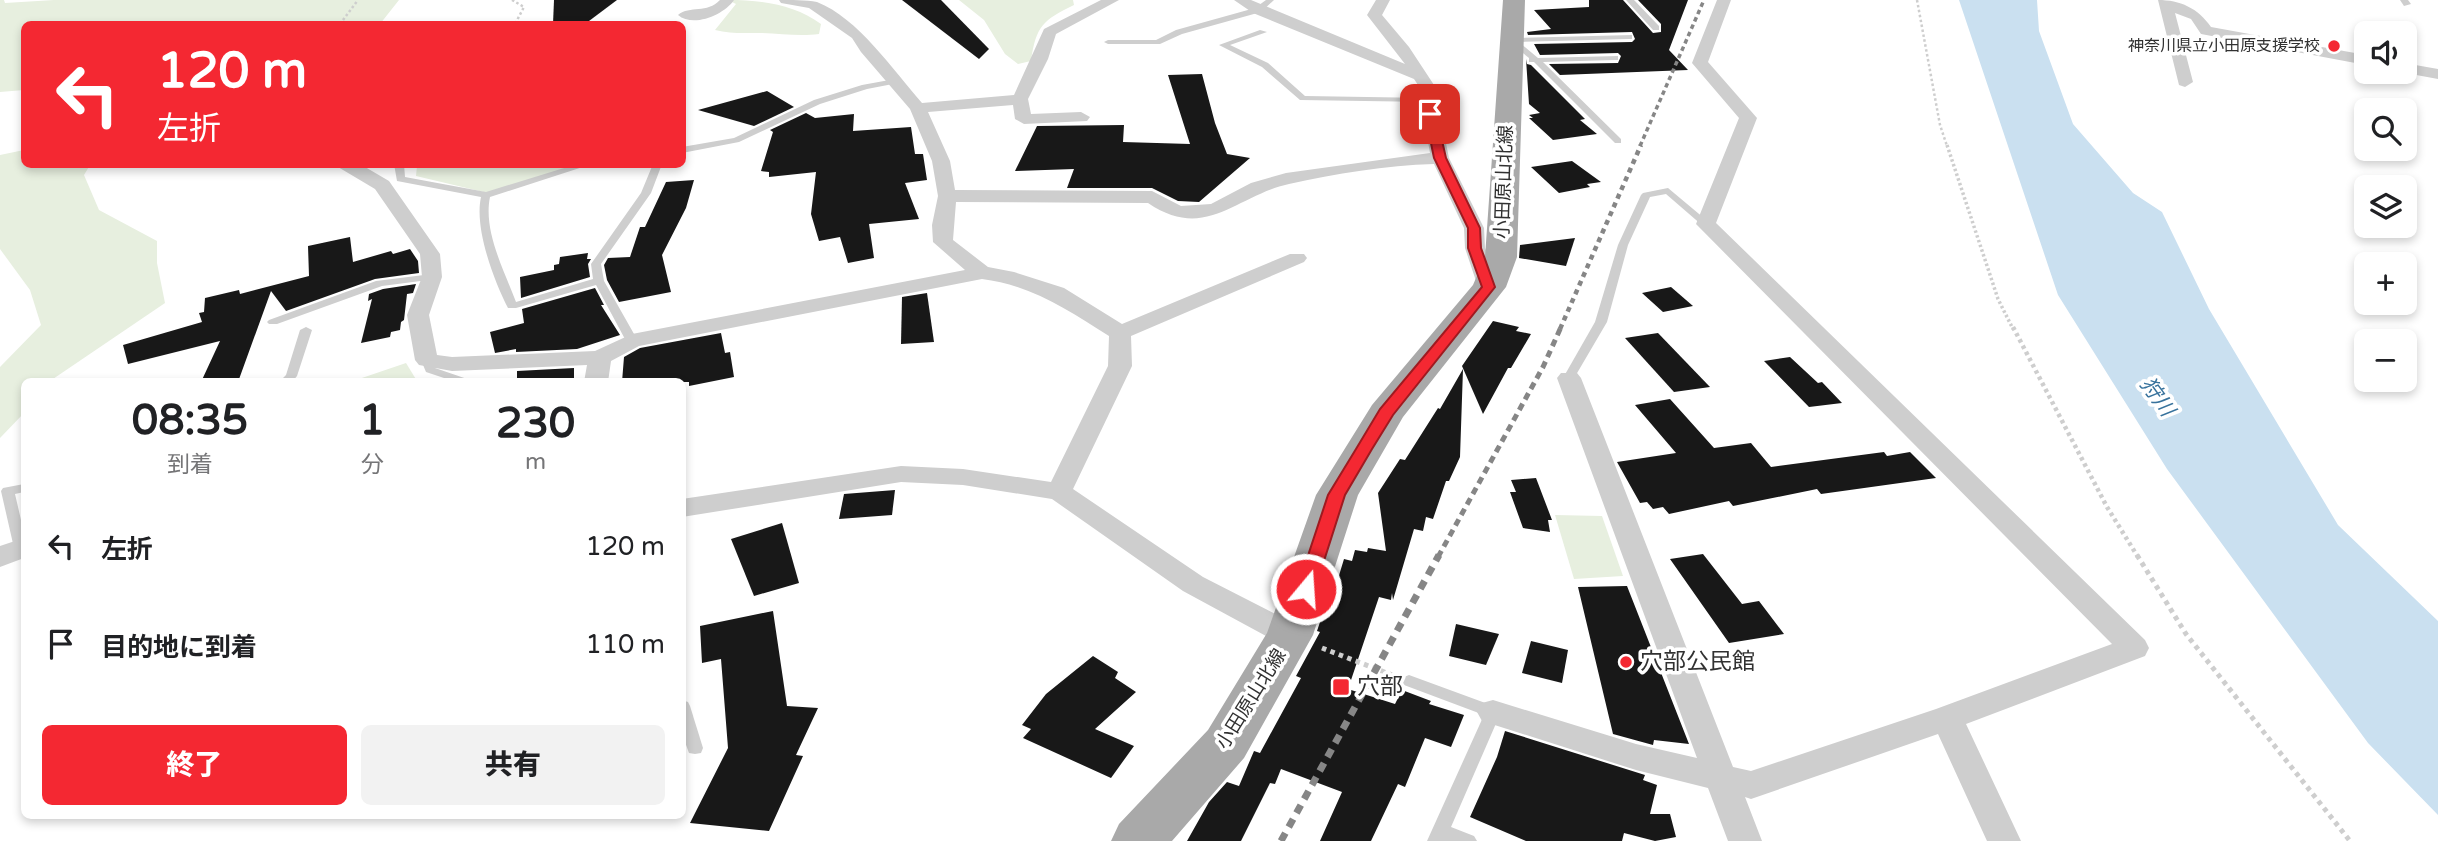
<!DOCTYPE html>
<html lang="ja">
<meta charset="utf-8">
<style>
:root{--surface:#fff;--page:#f2f2f2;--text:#202124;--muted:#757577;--accent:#f42832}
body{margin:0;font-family:"Varela Round","Noto Sans JP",sans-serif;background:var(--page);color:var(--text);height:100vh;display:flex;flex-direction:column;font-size:26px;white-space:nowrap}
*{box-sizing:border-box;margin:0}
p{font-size:23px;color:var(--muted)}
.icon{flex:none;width:38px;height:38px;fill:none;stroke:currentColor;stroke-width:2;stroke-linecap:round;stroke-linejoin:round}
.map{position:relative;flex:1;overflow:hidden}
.side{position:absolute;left:21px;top:378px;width:665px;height:441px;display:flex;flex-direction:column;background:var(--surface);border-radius:10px;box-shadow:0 4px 10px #0003}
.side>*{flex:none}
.top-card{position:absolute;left:21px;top:21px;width:665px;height:147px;border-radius:10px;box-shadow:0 4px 10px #0003;background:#f42832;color:#fff;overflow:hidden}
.controls{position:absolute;left:2354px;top:21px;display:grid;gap:14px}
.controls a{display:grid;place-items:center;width:63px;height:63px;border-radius:10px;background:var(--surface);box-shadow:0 4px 10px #0003;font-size:35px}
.pin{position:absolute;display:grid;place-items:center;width:60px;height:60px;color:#fff;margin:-30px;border-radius:14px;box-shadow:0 4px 10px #0006}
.me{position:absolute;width:77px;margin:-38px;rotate:18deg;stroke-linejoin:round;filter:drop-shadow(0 0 5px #0008)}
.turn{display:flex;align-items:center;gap:24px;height:147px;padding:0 21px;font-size:32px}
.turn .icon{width:91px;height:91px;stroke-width:2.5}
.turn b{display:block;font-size:49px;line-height:60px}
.eta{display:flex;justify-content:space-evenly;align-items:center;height:119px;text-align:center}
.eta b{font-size:42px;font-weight:800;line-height:49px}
.button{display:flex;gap:14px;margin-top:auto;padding:14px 21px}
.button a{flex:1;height:80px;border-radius:10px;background:var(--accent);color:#fff;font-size:28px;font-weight:800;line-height:80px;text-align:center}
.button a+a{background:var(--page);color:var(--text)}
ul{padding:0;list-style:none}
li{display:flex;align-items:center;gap:21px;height:98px;padding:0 21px}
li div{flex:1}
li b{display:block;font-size:26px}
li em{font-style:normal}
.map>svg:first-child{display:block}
</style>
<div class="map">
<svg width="2438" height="841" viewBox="0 0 2438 841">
<rect width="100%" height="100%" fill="#fff"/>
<!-- green -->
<g fill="#e7efdf">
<path d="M0 0H4L5 3 54 0H399L380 24H24V90L0 92Z"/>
<path d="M728 0C761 0 794 4 821 24L819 34C798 37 780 33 759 33 744 33 730 34 715 30L736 4Z"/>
<path d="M959 0H1073L1074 5C1043 20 1036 26 1031 61L1018 64 1005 54 984 20Z"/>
<path d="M24 150V164L90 165 84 175 99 210 157 241V263L165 303 50 381 24 382V413L0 438V367L41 325 30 290 0 249V155Z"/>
<path d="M422 165H574L492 194 416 176 417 166Z"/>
<path d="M406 363 417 381H353Z"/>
<path d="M1555 515 1602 516 1623 576 1574 579Z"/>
</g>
<!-- water -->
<path fill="#cae0f0" d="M1959 0H2037L2039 31 2073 124 2133 193 2162 212 2209 309 2338 525 2438 621V815L2368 743 2167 469 2058 295Z"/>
<!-- building -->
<g fill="#181818">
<path d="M554 0H617L585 24H553Z"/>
<path d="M902 0H941L989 49 979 59Z"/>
<path d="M1589 0H1623L1653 33 1661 32V24L1638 0H1688L1669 50 1688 70 1560 75 1549 64 1618 63 1621 56 1618 53 1540 55 1534 44 1632 42 1635 39 1632 32 1528 35 1527 32 1551 29 1534 10 1589 7Z"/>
<path d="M1526 59 1527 64 1531 65 1585 119 1580 120 1597 134 1553 140 1529 118H1533L1529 115 1540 113 1529 104Z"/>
<path d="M1202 74 1215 123 1227 154 1250 158 1199 202 1178 201 1152 188H1067L1074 169 1015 171 1037 126 1124 125 1123 142 1190 144 1168 75Z"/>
<path d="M767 91 794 107 754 126 698 110Z"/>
<path d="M806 113 815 118 854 114 853 131 911 127 915 154H923L927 180 905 183 919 219 869 224 874 258 848 263 840 237 819 241 811 214 816 172 769 177V172L761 171 773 132 770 130Z"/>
<path d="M1572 161 1601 182 1587 184 1590 187 1559 193 1531 167Z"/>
<path d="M694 180 686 208 662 255 671 292 619 302 607 280 604 265 608 258 630 257 640 227H645L666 182Z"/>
<path d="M350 237 353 262 391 251 393 254 410 249 418 261 419 273 375 279 286 311 271 291 238 382H201L220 341 128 364 123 345 202 322 199 313 204 312 205 298 239 290 240 294 309 276 308 246Z"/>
<path d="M1575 238 1566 266 1519 258 1520 245Z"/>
<path d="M588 253 587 259H591L588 264 590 277 521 298 520 277 554 270V265L559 264 560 257Z"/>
<path d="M416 284 413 293 407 294 404 320 401 322 400 330 391 332 390 337 361 343 372 299 368 301 369 294 383 289Z"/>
<path d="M1671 287 1693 306 1663 312 1642 293Z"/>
<path d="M595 288 604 305H601L620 335 577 349 516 352V349L495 353 490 332 524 323 522 309Z"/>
<path d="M927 293 934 342 901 344 902 297Z"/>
<path d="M1493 321 1519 327 1516 331 1531 334 1511 368H1508L1483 414 1462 366Z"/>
<path d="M721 333 725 353 730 352 734 377 689 386V382H622L624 357 640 348Z"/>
<path d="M1658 333 1710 387 1674 392 1625 338Z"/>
<path d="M1790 357 1818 383 1822 382 1842 403 1809 407 1764 361Z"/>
<path d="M574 368V382H517V371Z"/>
<path d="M1463 369 1460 457 1449 481H1446L1433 519 1426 517 1423 531 1414 529 1393 600 1392 593 1391 600 1379 597 1348 689 1395 704 1402 690 1431 701 1429 704 1464 715 1451 747 1425 738 1405 787 1398 784 1371 841H1320L1342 792 1281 769 1275 784 1270 783 1241 841H1187L1209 802 1227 782 1239 786 1254 751 1260 753 1301 678 1296 676 1320 632 1317 631 1322 616 1331 595H1333L1344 559 1352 561 1355 550 1367 552 1368 548 1386 551 1378 493 1400 459 1405 460 1438 408 1440 409Z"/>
<path d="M1670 399 1714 448 1751 443 1771 467 1884 452 1887 456 1910 452 1936 478 1821 494 1817 489 1733 506 1729 501 1669 514 1663 507 1653 509 1647 502 1640 503 1617 462 1676 453 1635 405Z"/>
<path d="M1536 478 1552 520H1548L1550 532 1523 528 1510 492H1516L1511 480Z"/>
<path d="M895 490 892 515 839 519 844 494Z"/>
<path d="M782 523 799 583 754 596 731 539Z"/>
<path d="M1703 554 1742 604 1759 601 1784 634 1729 643 1670 559Z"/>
<path d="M1627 586 1689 744 1654 740 1653 745 1613 734 1578 587Z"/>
<path d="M773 611 787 706 818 708 796 755 803 756 769 831 690 823 728 748 721 659 702 663 700 626Z"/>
<path d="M1456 624 1499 634 1486 665 1449 656Z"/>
<path d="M1531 641 1568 650 1562 683 1522 673Z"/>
<path d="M1093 656 1118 672 1115 678 1136 692 1095 729 1134 746 1111 778 1023 738 1031 729 1022 725 1046 694Z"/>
<path d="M1505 731 1645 775 1643 780 1657 785 1650 814H1670L1676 837 1655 841 1624 833 1622 841H1526L1470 817 1497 757Z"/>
</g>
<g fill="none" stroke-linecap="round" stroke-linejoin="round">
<!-- path-far3 -->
<g stroke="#cecece" stroke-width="2.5" stroke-dasharray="2.5 2.5" stroke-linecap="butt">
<path d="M512 0 524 7 515 24"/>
<path d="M1917 0 1940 125 1947 146"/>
<path d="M340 24 358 0"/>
</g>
<!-- path-far2 -->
<path stroke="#cecece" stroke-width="3.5" stroke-dasharray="2.5 2.5" stroke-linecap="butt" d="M1947 145 1998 299 2013 329"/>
<!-- path-far1 -->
<path stroke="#cecece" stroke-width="4.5" stroke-dasharray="3.5 3.5" stroke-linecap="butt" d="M2013 327 2107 507 2138 557"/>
<!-- path -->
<g stroke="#cecece" stroke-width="5" stroke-dasharray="4.5 4.5" stroke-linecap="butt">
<path d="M2137 555 2186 634 2350 841"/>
<path d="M1322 648 1392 675"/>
</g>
<!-- service -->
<g fill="#cecece" fill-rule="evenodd">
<path d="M1266 0H1274L1261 12 1182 34 1160 44H1108L1104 42 1108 40H1156L1176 30 1255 8Z"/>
<path d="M1626 0H1634L1659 26V30H1653Z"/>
<path d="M2400 0H2408L2411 4 2404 6Z"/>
<path d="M1260 30 1267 32 1230 45 1268 63 1305 96 1429 98 1433 100 1429 102 1300 100 1262 67 1219 45Z"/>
<path d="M1632 35V39H1629L1519 42 1538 58 1618 56V60H1615L1543 62 1621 139V143H1615L1534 62H1529V58L1507 40 1511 38Z"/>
<path d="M895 79H898V83L867 89 820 104 739 142 682 153V147L734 138 814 100 862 85Z"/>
<path d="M394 164H404L405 177 486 192 577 164H592L490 197C483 231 504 270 516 302L593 279 591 264 641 193 653 164H662L651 193 601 264 604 281 638 341 636 343H628L626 341 596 285 516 308H508C494 281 474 228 481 197L397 181Z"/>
<path d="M1668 188 1711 224 1706 227 1703 226 1666 194 1650 197 1628 245 1607 322 1573 380H1565L1563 378 1595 322 1618 245 1641 195 1643 193Z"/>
<path d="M432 274 436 275 437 277 436 279 382 286 277 324H269L267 322 269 320 376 281Z"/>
<path d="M306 327 312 330 297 376 292 382H279L286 375 300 330Z"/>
<path d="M427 357 431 358 435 368 476 382H456L426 372 421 360Z"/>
<path d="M24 484V492L15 494 24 533V552L16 551 14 548 1 491 3 488Z"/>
<path d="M1409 675 1499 708 1501 712 1451 827 1474 836 1477 841H1427L1484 715 1404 685 1401 681 1404 677Z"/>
<path d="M682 700 688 702 690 706 703 748 701 753 695 754 689 753 682 734Z"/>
</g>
<!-- minor -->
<g fill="#cecece" fill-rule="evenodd">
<path d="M720 0H734C724 15 693 28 678 15 690 5 707 14 720 0Z"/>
<path d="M779 0C791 0 806 0 817 2 858 18 893 70 922 103L1014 95 1044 29 1101 0H1119L1056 34 1048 59 1028 99 1031 114 1081 112 1090 117 1087 121 1024 124 1015 119 1013 105 928 112 950 161 955 190 1152 191 1181 206 1211 204 1251 183 1286 173 1430 153 1418 85 1414 79 1253 13 1234 0H1251L1405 64 1367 15 1376 0H1390L1382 15 1409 47 1434 85 1449 158 1484 228 1485 248 1500 287 1497 292H1481L1478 287 1465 248 1464 228 1434 164C1386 165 1335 174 1289 184 1235 196 1206 242 1148 203L956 202 953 240 988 267 1014 272 1064 288 1122 324 1290 254H1304L1307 258 1304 262 1131 336 1132 366 1073 489 1203 577 1301 627 1305 635 1301 643 1290 646 1279 643 1183 591 1052 499 963 485 901 482 682 517V499L901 466 963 469 1051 482 1108 366 1109 336C1068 310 1031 285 982 279L639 346 611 361 608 382H584L587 365 452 371 419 365 415 360 407 315 422 277 420 254 375 189 333 164H360L389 181 440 254 442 277 429 315 437 355 452 357 595 351 632 334 965 270 933 242 932 225 938 196 932 161 910 109 861 52 852 38 809 8 781 3Z"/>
<path d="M1717 0H1731L1708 62 1757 118 1716 223 2145 640 2149 648 2145 656 1966 724 2021 841H1987L1938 734 1751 799 1745 797 1762 841H1728L1708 788 1636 770 1482 721 1477 712 1482 703 1493 700 1636 744 1697 758 1557 378 1561 373H1577L1581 378 1733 767 1751 771 1936 709 2112 644 1696 224 1739 118 1692 63Z"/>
<path d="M2158 0C2180 0 2198 8 2211 27L2366 55V65L2201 34 2191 19 2175 13 2193 82 2185 87 2179 85Z"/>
<path d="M2404 63 2438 69V79L2400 72H2404Z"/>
<path d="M24 538V558L0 567V546Z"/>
</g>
<!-- primary -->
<path fill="#a9a9a9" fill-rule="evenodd" d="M1503 0H1525L1517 257 1506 287 1403 417 1358 495 1313 635 1244 758 1172 841H1111L1119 824 1208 730 1267 633 1316 495 1372 405 1473 285 1485 257Z"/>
<!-- rail-far3 -->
<path stroke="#868686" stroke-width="3.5" stroke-dasharray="4.5 3.5" stroke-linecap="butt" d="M1640 146 1704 0"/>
<!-- rail-far2 -->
<path stroke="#868686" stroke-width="4.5" stroke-dasharray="5 4.5" stroke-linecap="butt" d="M1560 329 1641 145"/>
<!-- rail-far1 -->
<path stroke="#868686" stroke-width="5" stroke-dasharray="7 5" stroke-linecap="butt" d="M1438 557 1543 367 1561 327"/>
<!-- rail -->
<path stroke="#868686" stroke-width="7" stroke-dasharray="9 7" stroke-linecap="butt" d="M1281 841 1439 555"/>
</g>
<!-- route -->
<path fill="#f42832" stroke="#9f1a20" stroke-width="2" d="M1430 111 1436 114 1446 158 1480 228 1481 248 1495 287 1393 415 1372 449 1345 495 1315 589 1312 593H1299L1297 589 1328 495 1356 449 1380 409 1482 287 1468 248V228L1434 158 1425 114Z"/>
<!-- markers -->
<g fill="#f42832" stroke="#fff" stroke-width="2.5">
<circle cx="2334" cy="46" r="7"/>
<circle cx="1626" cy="662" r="7"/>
<rect x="1332" y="678" width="18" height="18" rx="3.5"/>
</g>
<g text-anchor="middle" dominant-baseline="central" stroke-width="7" stroke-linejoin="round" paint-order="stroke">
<!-- far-poi labels -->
<g font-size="16" fill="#313131" stroke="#fff" text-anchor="end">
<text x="2320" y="46">神奈川県立小田原支援学校</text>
</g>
<!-- street labels -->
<g font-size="19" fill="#313131" stroke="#fff">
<text transform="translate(1504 182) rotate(-88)">小田原山北線</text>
<text transform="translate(1251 699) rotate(-58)">小田原山北線</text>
</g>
<!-- water labels -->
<g font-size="21" font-style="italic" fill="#37729c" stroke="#fff">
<text transform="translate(2157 397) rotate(54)">狩川</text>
</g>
<!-- near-poi labels -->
<g font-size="23" fill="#313131" stroke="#fff" text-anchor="start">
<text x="1640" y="662">穴部公民館</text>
<text x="1357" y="687">穴部</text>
</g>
</g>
</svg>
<div class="controls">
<a><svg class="icon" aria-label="sound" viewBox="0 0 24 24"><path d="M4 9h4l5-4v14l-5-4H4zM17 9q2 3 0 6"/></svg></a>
<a><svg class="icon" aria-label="search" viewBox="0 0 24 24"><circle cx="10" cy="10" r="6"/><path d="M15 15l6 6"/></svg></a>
<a><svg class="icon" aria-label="layers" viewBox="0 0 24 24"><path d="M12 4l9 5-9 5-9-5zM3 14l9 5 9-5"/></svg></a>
<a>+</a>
<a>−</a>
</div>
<div class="pin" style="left:1430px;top:114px;background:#d93025"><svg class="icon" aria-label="arrive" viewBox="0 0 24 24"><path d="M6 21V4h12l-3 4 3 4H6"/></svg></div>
<svg class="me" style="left:1306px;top:589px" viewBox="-20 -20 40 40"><circle r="17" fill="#f42832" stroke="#fff" stroke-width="3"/><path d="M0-11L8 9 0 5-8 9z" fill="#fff"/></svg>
<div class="top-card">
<div class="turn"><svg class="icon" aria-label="left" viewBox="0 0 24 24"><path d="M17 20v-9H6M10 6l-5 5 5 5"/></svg><div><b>120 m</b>左折</div></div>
</div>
<section class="side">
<div class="eta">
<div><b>08:35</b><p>到着</p></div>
<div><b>1</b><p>分</p></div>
<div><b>230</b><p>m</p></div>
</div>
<ul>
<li><svg class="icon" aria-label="left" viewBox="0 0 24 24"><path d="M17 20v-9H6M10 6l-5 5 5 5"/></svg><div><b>左折</b></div><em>120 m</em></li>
<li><svg class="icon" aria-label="arrive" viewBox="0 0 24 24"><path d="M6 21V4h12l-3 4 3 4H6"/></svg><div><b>目的地に到着</b></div><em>110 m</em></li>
</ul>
<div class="button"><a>終了</a><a>共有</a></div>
</section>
</div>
